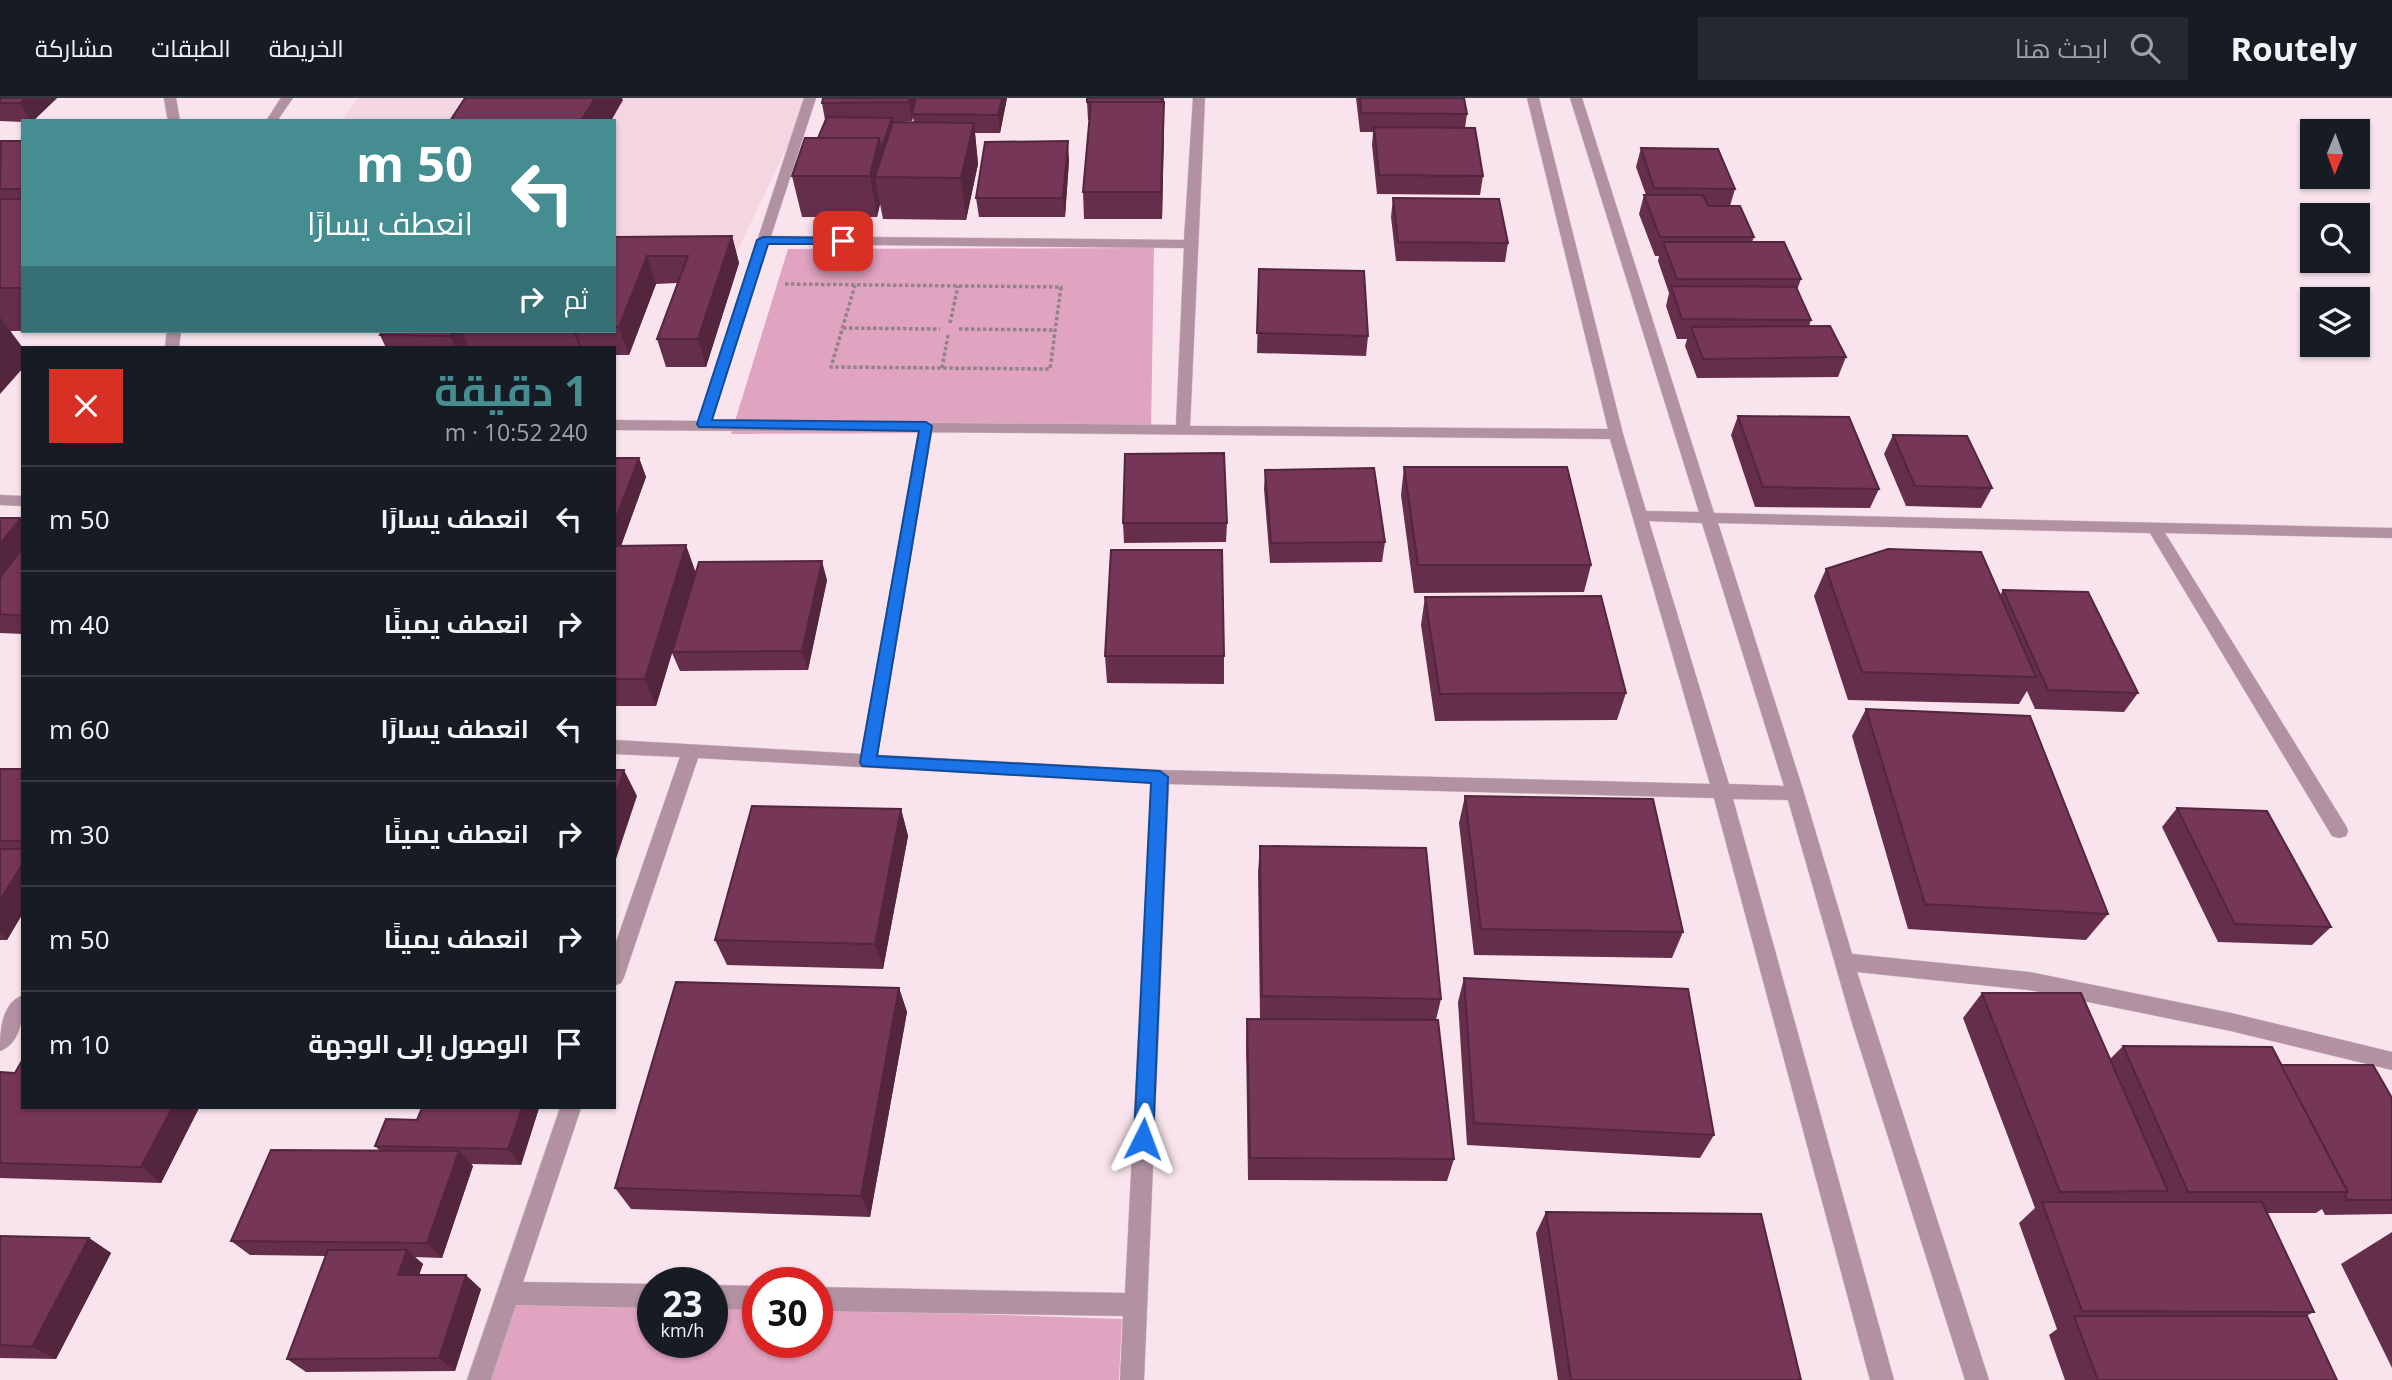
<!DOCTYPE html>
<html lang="ar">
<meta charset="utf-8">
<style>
:root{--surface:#171b24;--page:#242831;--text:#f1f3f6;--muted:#9ea1a6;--line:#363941;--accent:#458d91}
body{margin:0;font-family:"Open Sans",Cairo,sans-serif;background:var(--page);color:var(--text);direction:rtl;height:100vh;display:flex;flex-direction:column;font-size:26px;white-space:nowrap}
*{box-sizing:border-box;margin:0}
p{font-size:23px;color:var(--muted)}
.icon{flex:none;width:38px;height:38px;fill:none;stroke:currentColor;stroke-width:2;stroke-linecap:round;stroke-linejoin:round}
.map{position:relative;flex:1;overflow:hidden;direction:ltr}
.side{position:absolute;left:21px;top:248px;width:595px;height:763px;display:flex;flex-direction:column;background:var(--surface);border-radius:0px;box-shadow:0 2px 5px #0004;direction:rtl}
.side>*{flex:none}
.guide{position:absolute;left:21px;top:21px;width:595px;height:214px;border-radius:0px;box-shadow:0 2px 5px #0004;direction:rtl;background:#458d91;color:#fff;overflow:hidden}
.needle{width:46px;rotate:181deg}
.tools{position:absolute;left:2300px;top:21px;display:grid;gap:14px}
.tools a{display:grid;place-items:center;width:70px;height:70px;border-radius:0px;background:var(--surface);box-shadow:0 2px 5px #0004;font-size:35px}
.speed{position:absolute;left:637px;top:1169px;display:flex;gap:14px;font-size:35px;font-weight:700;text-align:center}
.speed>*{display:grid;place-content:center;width:91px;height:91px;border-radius:50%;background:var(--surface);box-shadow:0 2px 5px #0004;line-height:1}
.speed small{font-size:18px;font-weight:400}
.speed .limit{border:10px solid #d22;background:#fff;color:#111}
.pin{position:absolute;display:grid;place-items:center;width:60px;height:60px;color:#fff;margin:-30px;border-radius:14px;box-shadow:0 4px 10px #0006}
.me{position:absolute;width:77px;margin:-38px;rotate:3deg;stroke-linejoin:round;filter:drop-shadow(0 0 5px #0008)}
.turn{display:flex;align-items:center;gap:24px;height:147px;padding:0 28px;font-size:32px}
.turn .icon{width:91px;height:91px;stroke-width:2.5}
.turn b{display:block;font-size:49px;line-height:60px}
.then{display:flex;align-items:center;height:66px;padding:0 28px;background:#0003;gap:14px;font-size:26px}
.round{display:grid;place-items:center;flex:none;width:74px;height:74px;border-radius:0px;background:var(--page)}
.overview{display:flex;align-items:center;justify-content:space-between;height:119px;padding:0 28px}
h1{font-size:42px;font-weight:700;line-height:52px;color:var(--accent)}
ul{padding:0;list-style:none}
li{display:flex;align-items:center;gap:21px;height:105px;padding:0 28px;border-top:2px solid var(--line)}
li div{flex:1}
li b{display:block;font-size:26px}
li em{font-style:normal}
header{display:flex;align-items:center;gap:42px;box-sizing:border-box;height:98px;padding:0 35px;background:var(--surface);border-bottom:2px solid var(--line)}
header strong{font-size:33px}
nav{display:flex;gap:38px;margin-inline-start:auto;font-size:24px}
.search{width:490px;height:63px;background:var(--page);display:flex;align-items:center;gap:18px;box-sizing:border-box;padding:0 24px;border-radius:0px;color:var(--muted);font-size:26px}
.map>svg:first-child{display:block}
</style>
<header>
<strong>Routely</strong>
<div class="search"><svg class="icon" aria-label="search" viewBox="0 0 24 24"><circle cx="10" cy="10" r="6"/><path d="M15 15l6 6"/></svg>ابحث هنا</div>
<nav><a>الخريطة</a><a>الطبقات</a><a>مشاركة</a></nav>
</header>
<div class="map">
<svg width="2392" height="1282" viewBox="0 0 2392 1282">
<rect width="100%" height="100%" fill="#f9e4ed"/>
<!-- built -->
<path fill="#f3d6e2" d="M358 0H810L737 154 614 151V23H341Z"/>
<!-- green -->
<g fill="#e0a3c0">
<path d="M1154 150 1151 334 731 336 788 151Z"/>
<path d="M513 1201 653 1206V1244H712V1208L758 1209V1244H817V1211L1122 1221 1119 1282H488Z"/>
</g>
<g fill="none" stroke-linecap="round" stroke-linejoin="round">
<defs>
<g id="minor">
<path d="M164 0H176L180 23H168Z"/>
<path d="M281 0H293L277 23H266Z"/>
<path d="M804 0H816L771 138 1184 142 1193 0H1205L1190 328 1608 331 1527 0H1539L1623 336 1646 413 1699 414 1570 0H1582L1714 415 2392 430V440L2165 435 2346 728 2348 733 2346 738 2339 740 2332 738 2150 435 1718 425 1804 695 1852 856 2029 874 2231 915 2392 954V972L2231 933 2029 892 1857 874 1989 1282H1965L1852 925 1788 702 1733 701 1894 1282H1870L1714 700 1169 686 1144 1282H1120L1123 1218 817 1213V1189L1125 1195 1151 685 698 660 624 879 621 885 614 888V850L680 659 614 656V642L861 656 918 334 614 332V322L698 323ZM769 146 1184 150 1176 327 712 323ZM932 334 1610 341 1710 686 1160 672 878 657ZM1649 423 1702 425 1784 688 1729 686Z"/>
<path d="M167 233H181L179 250H165Z"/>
<path d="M0 397 23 398V408L0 407Z"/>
<path d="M23 897C23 917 22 945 0 953 0 934 1 905 23 897Z"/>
<path d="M560 1010H581L523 1184 653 1186V1210L516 1207 491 1282H467Z"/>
<path d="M712 1187 758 1188V1212L712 1211Z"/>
</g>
</defs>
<!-- minor casing -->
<use href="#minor" stroke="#d4c2ca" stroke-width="1"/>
<!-- path -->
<g stroke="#918389" stroke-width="3.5" stroke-dasharray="3.5 2.5" stroke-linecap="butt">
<path d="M785 186 1061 189 1050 271 831 269 855 187"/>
<path d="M950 225 958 188"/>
<path d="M843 230 940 231"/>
<path d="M959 231 1056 232"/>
<path d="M942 270 948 237"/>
</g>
<!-- minor -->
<use href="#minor" fill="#b291a0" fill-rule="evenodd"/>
</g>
<!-- wall -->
<g fill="#652e4b" fill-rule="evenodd">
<path d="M0 0H57L33 23 23 24 0 23Z"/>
<path d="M1007 0 1000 35H975L978 66 966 122 883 121 880 106 877 119H802L792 78 818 40 825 22 822 5ZM913 20 914 24H893L912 23Z"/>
<path d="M1164 0V30L1162 121H1084L1083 94 1089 22H1088L1087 4Z"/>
<path d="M1356 0H1464L1467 16 1465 30 1483 78 1480 97 1377 96 1372 47 1373 34H1360Z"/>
<path d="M23 43V233H55H11L0 296V44Z"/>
<path d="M1641 50 1735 91 1730 108 1754 139 1752 144 1801 181 1797 192 1811 222 1809 228 1846 259 1838 279 1697 280 1685 248 1687 241H1677L1666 208 1669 195 1658 163 1659 158H1655L1639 116 1644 97H1646L1636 69Z"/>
<path d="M1069 62 1065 119H979L976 100Z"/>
<path d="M1393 100 1508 145 1505 164 1396 163 1391 119Z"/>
<path d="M732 138 739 165 706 269H666L657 241 677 185 656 186 629 257H614V250H583L582 249V250H386L380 237 382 233H614V139Z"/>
<path d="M1259 171 1368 238 1366 258 1257 255Z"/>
<path d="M1738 318 1879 391 1870 410 1755 409 1731 337Z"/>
<path d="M1893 337 1992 390 1981 410 1906 408 1884 356Z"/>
<path d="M614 360H639L646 379 621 448 696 473 827 482 808 572 680 573 672 555 656 608H614Z"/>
<path d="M1404 369 1591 467 1584 494 1414 495 1401 397Z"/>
<path d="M1265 372 1385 444 1382 464 1270 465 1264 391Z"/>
<path d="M0 420H21L23 423V536L0 535Z"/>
<path d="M1123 425H1227L1226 444 1124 445Z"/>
<path d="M1826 471 2000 497 2003 492 2138 595 2124 614 2035 611 2027 593 2019 606 1848 602 1814 498Z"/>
<path d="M1425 499 1626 595 1617 622 1435 623 1421 527Z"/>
<path d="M1105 558H1224V586L1107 585Z"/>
<path d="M1866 611 2108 816 2086 842 1908 831 1852 638Z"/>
<path d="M0 671H23V815L7 842H0Z"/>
<path d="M1465 698 1683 834 1672 860 1474 857 1459 725Z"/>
<path d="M2177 710 2331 829 2312 847 2218 844 2162 729Z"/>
<path d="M901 711 908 738 883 871 727 867 715 842Z"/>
<path d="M1260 748 1441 901 1436 922 1454 1061 1447 1083 1248 1082 1246 945 1247 921H1260L1258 774Z"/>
<path d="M1464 880 1714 1037 1700 1060 1467 1047 1458 904Z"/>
<path d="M899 890 907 914 870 1119 631 1111 615 1090Z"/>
<path d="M1982 895 2110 961 2123 948 2281 967 2392 1000V1116L2325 1117 2322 1111 2316 1115H2267L2314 1214 2306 1218 2337 1282H2065L2049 1237 2057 1231 2019 1125 2035 1110 1963 920Z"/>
<path d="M0 974 23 1010H199L161 1085 0 1080Z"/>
<path d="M422 1010H539L521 1067 471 1066 473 1068 442 1160 415 1159 423 1166 419 1177 481 1191 455 1273 306 1274 287 1261 325 1158 250 1157 231 1143 379 1052 375 1048 417 1022Z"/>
<path d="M1546 1114 1801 1282H1558L1536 1135Z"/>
<path d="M2392 1134V1270L2341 1166Z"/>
<path d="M0 1138 89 1140 111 1155 56 1261 0 1260Z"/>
</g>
<!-- shaded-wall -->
<g fill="#53263d">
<path d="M26 0H57L33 23H31L20 5Z"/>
<path d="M595 0H622L623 2 611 23H581Z"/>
<path d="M910 0H917L912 16V23L909 4Z"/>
<path d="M1002 0H1007L1000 35 998 17Z"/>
<path d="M1164 4V30L1162 121 1161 94Z"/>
<path d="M892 20 895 38 875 79 880 106 877 119 870 78 879 40Z"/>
<path d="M974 25 978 66 966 122 961 80Z"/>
<path d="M1068 43 1069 62 1065 119 1063 100Z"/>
<path d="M732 138 739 165 706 269 698 241Z"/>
<path d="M647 158 656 186 629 257 619 229Z"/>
<path d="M0 219 23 250V270L0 296Z"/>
<path d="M453 233H461L469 250H456L450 238Z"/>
<path d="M573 233H576L582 250H580Z"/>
<path d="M639 360 646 379 614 467V426Z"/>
<path d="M21 420 23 423V457L0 486V446Z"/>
<path d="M686 447 696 475 656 608 645 581Z"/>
<path d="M822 463 827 482 808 572 802 553Z"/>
<path d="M624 672 637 698 614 767V701Z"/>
<path d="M901 711 908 738 883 871 875 846Z"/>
<path d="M23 765V815L7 842 0 835V802Z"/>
<path d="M899 890 907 914 870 1119 861 1098Z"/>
<path d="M172 1010H199L161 1085 141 1069Z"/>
<path d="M522 1010H539L521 1067 508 1051Z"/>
<path d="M459 1053 473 1068 442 1160 427 1145Z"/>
<path d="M89 1140 111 1155 56 1261 32 1249Z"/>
<path d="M407 1152 423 1166 414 1191 398 1177Z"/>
<path d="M466 1177 481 1191 455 1273 439 1260Z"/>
</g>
<!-- building -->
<g fill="#763657" stroke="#53263d" stroke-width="2">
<path d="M0 0H26L20 5H0Z"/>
<path d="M465 0H595L581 23H450Z"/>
<path d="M823 0H910L909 4 822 5Z"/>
<path d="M916 0H1002L998 17 912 16Z"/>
<rect x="1087" y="0" width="75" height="4"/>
<path d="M1360 0H1464L1467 16 1361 15Z"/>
<path d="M1091 4H1164L1161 94H1083Z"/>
<path d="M827 19 892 20 881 51 879 40H818Z"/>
<path d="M893 24 974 25 961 80 875 79Z"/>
<path d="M1374 29 1475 30 1483 78 1379 77Z"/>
<path d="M805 40H879L870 78H792Z"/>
<path d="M1 43H23V91H0Z"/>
<path d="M1068 43 1063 100H976L985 44Z"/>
<path d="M1641 50 1718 51 1735 91 1654 90Z"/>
<path d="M1644 97H1703L1708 108H1740L1754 139H1660Z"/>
<path d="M1393 100 1499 101 1508 145 1398 144Z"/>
<rect x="0" y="101" width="23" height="89"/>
<path d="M732 138 698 241H657L688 158H647L619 229H614V139Z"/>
<path d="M1663 144H1784L1801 181H1677Z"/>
<path d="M1259 171 1364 173 1368 238 1257 235Z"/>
<path d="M1671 188 1796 189 1811 222 1682 221Z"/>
<path d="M1830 228 1846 259 1703 261 1691 229Z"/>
<path d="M382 233H453L450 238 380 237Z"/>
<path d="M1738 318 1849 319 1879 391 1763 389Z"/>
<path d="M1893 337 1967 338 1992 390 1915 388Z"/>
<path d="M1224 355 1227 425H1123L1125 356Z"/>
<path d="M614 360H639L614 425Z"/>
<path d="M1404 369H1567L1591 467H1418Z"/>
<path d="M1374 370 1385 444 1271 445 1265 372Z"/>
<path d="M0 420H21L0 446Z"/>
<path d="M686 447 645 581H614V448Z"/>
<path d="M23 449V518L0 516V480Z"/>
<path d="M1888 451 1981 454 2036 579 1862 574 1826 471Z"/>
<path d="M1111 452H1222L1224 558H1105Z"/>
<path d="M822 463 802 553 672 554 699 464Z"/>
<path d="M2003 492 2088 494 2138 595 2048 592Z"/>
<path d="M1601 498 1626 595 1440 596 1425 499Z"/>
<path d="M1866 611 2030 618 2108 816 1925 806Z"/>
<rect x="0" y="671" width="23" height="72"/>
<path d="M614 672H624L614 701Z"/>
<path d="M1465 698 1653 701 1683 834 1481 831Z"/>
<path d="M752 708 901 711 875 846 715 842Z"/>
<path d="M2177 710 2267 713 2331 829 2235 826Z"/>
<path d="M1260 748 1426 750 1441 901 1262 898Z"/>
<path d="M0 751H23V765L0 802Z"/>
<path d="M1464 880 1688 891 1714 1037 1474 1025Z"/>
<path d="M676 884 899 890 861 1098 615 1090Z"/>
<path d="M1982 895H2081L2168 1093 2060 1094Z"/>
<path d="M1247 921 1438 922 1454 1061 1250 1060Z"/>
<path d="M2123 948 2272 949 2348 1094H2188Z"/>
<path d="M23 961V1010H172L141 1069 0 1065V974L15 975Z"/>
<path d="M2281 967H2373L2392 1000V1102H2347L2345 1096 2348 1094Z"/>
<path d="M422 1010H522L508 1051 375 1048 386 1021 417 1022Z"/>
<path d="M271 1052 459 1053 427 1145 231 1143Z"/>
<path d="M2042 1104H2262L2314 1214 2082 1213Z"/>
<path d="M1546 1114 1761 1116 1801 1282H1571Z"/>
<path d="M0 1138 89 1140 32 1249 0 1247Z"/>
<path d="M328 1152H407L398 1177H466L439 1260 287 1261Z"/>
<path d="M2074 1218H2307L2337 1282H2098Z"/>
</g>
<!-- route -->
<path fill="#1a73e8" stroke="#114b97" stroke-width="2" d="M763 139 843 140 849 143 843 146H768L712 322 926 324 932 328 877 658 1160 673 1168 679 1153 1041 1150 1047 1143 1050 1137 1047 1134 1041 1151 685 862 668 860 664 919 333 699 329 697 326 757 142Z"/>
</svg>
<div class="tools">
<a><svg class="needle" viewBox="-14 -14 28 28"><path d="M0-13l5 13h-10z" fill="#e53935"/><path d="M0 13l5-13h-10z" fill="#9ea1a6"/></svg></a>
<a><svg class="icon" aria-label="search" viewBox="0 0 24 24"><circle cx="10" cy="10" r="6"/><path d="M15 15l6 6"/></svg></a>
<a><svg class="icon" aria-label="layers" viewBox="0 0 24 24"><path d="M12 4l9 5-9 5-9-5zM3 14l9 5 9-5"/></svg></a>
</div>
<div class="speed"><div>23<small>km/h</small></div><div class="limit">30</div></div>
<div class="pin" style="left:843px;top:143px;background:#d93025"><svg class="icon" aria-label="arrive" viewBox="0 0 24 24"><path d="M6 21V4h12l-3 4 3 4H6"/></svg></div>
<svg class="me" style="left:1143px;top:1041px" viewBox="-20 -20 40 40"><path d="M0-17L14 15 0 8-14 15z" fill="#1a73e8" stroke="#fff" stroke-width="4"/></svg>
<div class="guide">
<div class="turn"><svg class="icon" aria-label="left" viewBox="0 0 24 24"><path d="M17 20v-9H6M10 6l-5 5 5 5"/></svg><div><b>50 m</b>انعطف يسارًا</div></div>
<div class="then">ثم<svg class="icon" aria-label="right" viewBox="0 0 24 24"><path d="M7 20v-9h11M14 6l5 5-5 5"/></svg></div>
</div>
<section class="side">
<div class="overview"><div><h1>1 دقيقة</h1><p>240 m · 10:52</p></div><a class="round" style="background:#d93025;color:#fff"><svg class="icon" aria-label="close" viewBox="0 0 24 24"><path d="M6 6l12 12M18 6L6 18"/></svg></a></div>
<ul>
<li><svg class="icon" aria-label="left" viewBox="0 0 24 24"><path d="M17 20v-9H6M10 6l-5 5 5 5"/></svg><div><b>انعطف يسارًا</b></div><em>50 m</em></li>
<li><svg class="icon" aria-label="right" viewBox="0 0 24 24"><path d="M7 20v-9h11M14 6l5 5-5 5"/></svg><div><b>انعطف يمينًا</b></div><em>40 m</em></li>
<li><svg class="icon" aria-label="left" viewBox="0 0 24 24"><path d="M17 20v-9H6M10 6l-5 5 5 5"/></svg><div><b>انعطف يسارًا</b></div><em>60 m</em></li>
<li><svg class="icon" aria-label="right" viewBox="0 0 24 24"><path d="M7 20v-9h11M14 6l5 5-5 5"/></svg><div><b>انعطف يمينًا</b></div><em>30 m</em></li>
<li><svg class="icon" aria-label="right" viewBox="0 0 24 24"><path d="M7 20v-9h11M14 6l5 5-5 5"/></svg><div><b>انعطف يمينًا</b></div><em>50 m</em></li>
<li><svg class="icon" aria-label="arrive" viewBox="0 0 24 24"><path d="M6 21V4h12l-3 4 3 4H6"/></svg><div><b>الوصول إلى الوجهة</b></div><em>10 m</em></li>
</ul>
</section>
</div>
